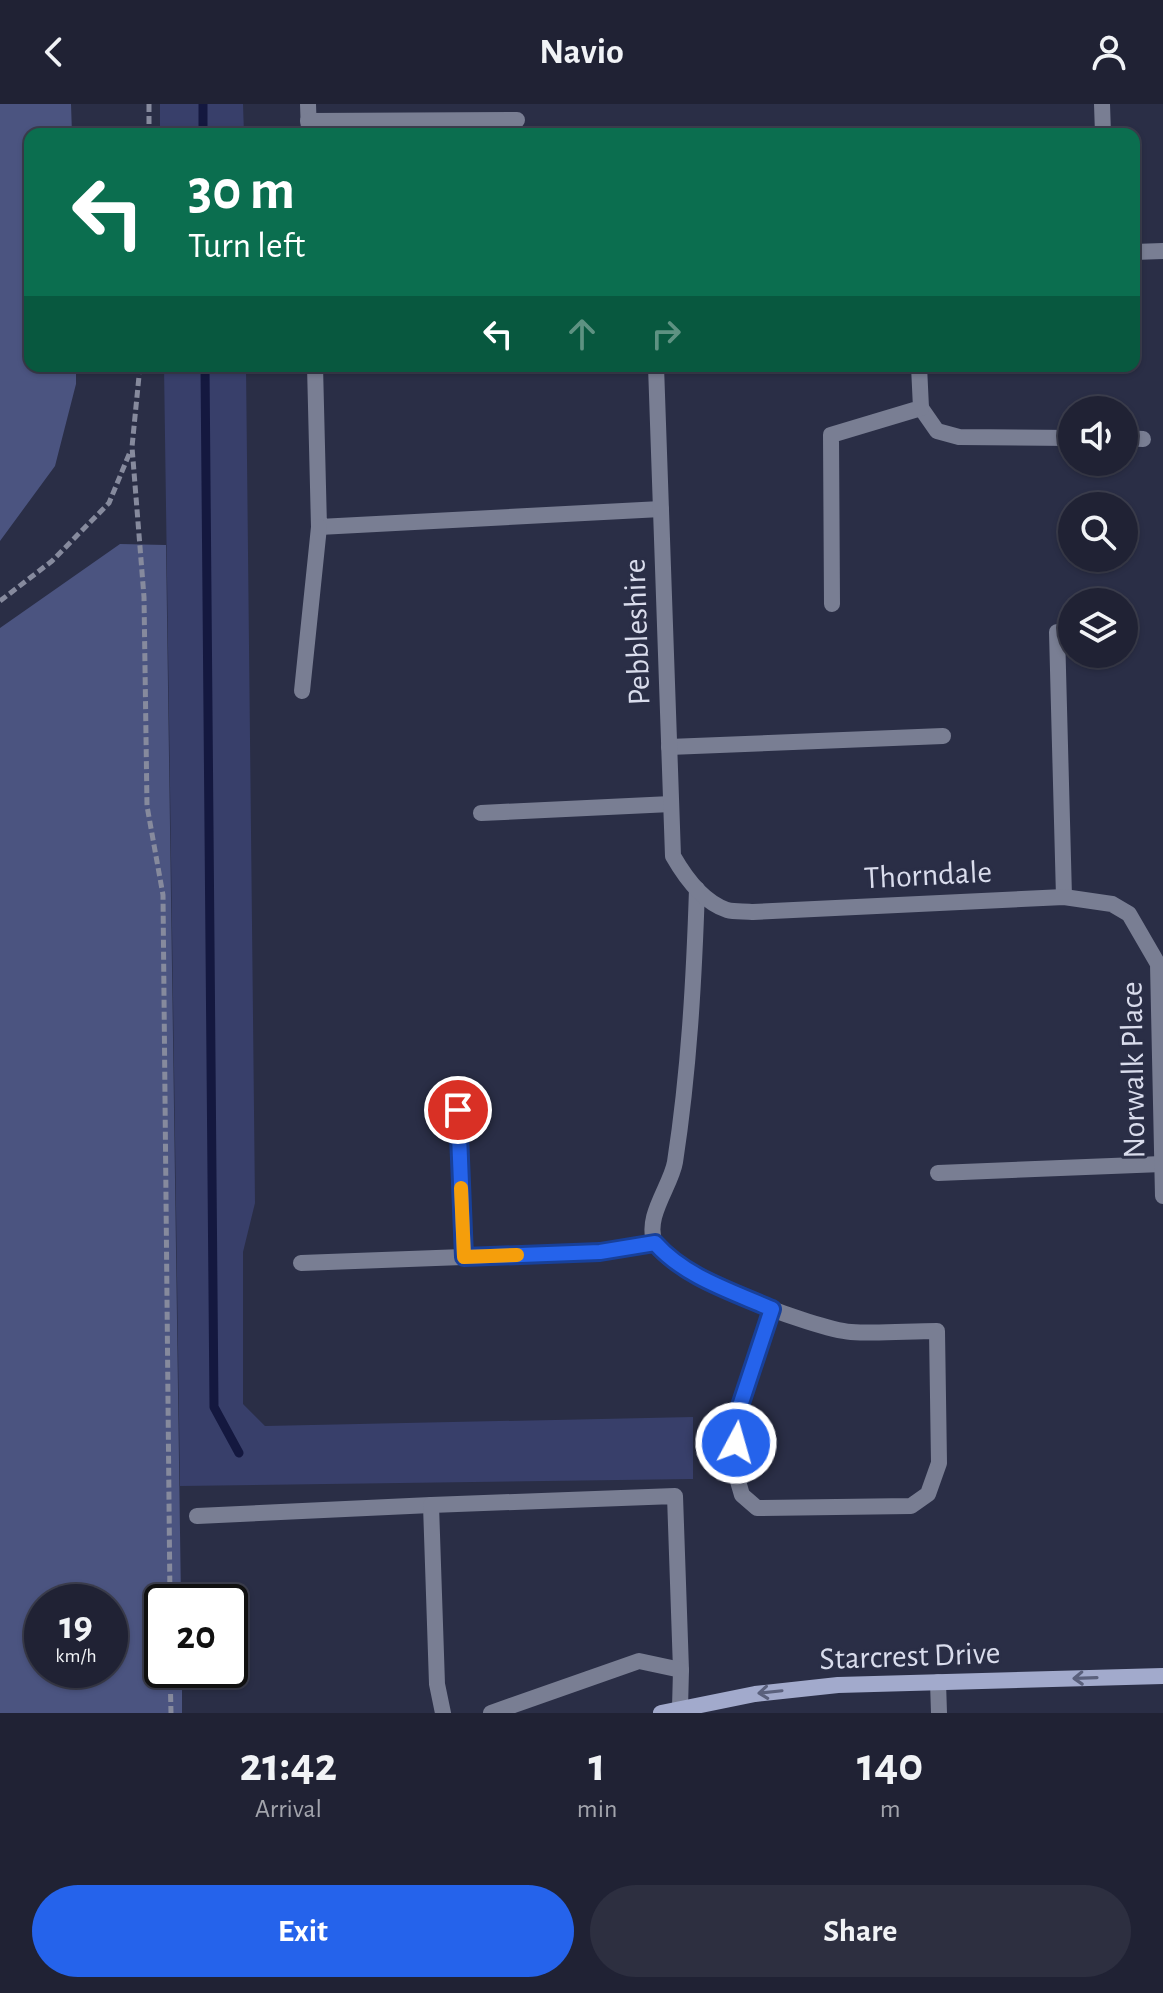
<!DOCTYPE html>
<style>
:root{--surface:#202234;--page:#2d2f40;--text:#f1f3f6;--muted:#a2a4ac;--line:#3d3f4f;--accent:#2563eb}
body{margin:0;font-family:"Alegreya Sans",sans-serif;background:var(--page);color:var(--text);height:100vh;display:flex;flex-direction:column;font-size:30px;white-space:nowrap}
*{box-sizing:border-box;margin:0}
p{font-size:26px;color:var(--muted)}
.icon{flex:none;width:44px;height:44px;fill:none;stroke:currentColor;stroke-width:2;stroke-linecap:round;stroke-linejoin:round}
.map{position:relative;height:1609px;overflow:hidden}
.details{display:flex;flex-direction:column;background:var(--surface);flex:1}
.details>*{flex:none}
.banner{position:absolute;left:24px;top:24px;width:1116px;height:244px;border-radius:16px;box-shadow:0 2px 6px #0004,0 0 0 2px var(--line);background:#0b6e4f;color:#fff;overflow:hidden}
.tools{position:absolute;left:1058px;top:292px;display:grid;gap:16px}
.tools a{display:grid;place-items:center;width:80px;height:80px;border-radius:50%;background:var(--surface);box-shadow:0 2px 6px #0004,0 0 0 2px var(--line);font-size:40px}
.speed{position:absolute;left:24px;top:1480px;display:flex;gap:16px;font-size:40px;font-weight:700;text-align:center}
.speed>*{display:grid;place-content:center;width:104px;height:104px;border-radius:50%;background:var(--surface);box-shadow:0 2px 6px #0004,0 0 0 2px var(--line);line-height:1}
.speed small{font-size:20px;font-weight:400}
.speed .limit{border:4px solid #111;border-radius:12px;background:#fff;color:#111}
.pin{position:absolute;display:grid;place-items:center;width:68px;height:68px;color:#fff;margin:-34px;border:4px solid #fff;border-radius:50%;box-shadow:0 2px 8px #0007}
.me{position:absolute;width:88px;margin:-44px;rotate:6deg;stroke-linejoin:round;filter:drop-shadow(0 0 6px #0008)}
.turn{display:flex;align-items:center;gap:28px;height:168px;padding:0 32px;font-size:36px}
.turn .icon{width:104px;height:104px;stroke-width:2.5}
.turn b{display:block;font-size:56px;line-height:68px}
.lanes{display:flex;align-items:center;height:76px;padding:0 32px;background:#0003;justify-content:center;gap:40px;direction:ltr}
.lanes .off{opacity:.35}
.eta{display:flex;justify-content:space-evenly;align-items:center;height:136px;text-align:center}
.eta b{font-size:48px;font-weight:700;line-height:56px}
.primary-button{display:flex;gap:16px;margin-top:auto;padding:16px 32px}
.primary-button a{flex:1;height:92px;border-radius:48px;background:var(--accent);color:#fff;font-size:32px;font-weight:700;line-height:92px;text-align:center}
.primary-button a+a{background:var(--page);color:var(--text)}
header{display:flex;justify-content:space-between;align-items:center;height:104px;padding:0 32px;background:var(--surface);font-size:36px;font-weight:700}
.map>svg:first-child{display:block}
</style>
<header><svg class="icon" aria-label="back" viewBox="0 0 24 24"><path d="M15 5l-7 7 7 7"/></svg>Navio<svg class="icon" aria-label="person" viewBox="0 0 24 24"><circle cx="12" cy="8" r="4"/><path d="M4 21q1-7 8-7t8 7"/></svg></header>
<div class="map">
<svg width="1163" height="1609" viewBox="0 0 1163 1609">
<rect width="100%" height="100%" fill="#2a2e46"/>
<!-- green -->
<g fill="#383f6a">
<path d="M160 0H243L244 30H160Z"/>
<path d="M164 262H246L255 1099 243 1148V1300L265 1322 693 1313V1375L180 1382Z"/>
</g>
<!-- forest -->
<g fill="#4b5480" fill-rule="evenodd">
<path d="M0 0H71L72 30H30V262H76V280L55 362 0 437Z"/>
<path d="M120 440 166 441 181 1498H162V1566H182V1609H0V524ZM42 1498H110V1566H42Z"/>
</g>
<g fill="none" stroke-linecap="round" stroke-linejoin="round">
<!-- stream -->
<g stroke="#14183f" stroke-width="9">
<path d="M203 0V30"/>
<path d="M205 262 214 1303 239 1349"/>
</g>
<!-- path -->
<g stroke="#868a9d" stroke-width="5" stroke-dasharray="8 4" stroke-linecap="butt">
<path d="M149 0V30"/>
<path d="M140 262 132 343 144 493 147 702 163 791 170 1498"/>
<path d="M0 497 52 457 109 399 130 348"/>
<path d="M170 1566 171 1609"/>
</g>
<!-- lane -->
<g stroke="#797e93" stroke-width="16">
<path d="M308 0 309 30"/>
<path d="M1102 0 1103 30"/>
<path d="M308 17 517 16"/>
<path d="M315 262 319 423 661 405"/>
<path d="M921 304 937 327 959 333 1072 334"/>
<path d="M1124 334 1143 335"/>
<path d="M832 500 831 331 921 304 919 262"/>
<path d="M1057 528 1064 793"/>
<path d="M302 587 319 423"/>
<path d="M669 643 943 632"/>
<path d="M481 709 671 700"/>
<path d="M697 785C694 876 689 967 675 1058 671 1082 644 1113 655 1139 669 1171 815 1225 851 1228 879 1230 909 1227 937 1227L939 1359 928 1390 911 1402 757 1404 742 1391 735 1367 737 1311 772 1205"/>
<path d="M458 1006 464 1153"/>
<path d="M938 1069 1162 1060"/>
<path d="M301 1159 600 1148 655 1139"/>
<path d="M197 1412 431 1401"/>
<path d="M443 1609 437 1580 431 1401 675 1392 681 1566 680 1604"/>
<path d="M491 1609 639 1557 681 1566"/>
</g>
<!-- street -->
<g stroke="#797e93" stroke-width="16">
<path d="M1134 148 1163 147"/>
<path d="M656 262 673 752C685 773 703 798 727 806 735 808 745 807 753 808L1064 793 1112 800 1129 810 1158 860 1163 1092"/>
<path d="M938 1578 939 1609"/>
</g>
<!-- secondary -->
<path stroke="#a2aacc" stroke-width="16" d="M661 1609 755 1590 838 1581 1163 1572"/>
</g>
<!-- one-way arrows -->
<defs><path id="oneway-shaft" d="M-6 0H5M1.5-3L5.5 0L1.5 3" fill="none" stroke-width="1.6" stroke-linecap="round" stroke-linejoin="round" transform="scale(2)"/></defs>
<g stroke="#5a607c">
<use href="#oneway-shaft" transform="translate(1085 1574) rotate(178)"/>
<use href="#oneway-shaft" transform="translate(770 1588) rotate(174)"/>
</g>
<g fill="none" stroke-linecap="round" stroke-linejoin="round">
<defs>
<path id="route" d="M458 1006 464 1153 600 1148 655 1139C685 1173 731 1187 772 1205L737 1311 736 1339"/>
</defs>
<!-- route casing -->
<use href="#route" stroke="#184099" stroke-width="20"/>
<!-- route -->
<use href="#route" stroke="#2563eb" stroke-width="14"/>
<!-- slow -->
<path stroke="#f59e0b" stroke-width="14" d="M461 1084 464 1153 517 1151"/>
</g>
<g text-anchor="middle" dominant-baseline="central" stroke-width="6" stroke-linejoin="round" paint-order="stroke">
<!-- street labels -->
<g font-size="32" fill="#d9dcec" stroke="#2a2e46">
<text transform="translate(637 528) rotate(-92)">Pebbleshire</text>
<text transform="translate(928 771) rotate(-3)">Thorndale</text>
<text transform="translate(1133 966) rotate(-91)">Norwalk Place</text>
<text transform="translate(910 1552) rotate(-2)">Starcrest Drive</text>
</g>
</g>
</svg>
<div class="tools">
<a><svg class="icon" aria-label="sound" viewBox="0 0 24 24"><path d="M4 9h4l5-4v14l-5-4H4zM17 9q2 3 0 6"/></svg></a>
<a><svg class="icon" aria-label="search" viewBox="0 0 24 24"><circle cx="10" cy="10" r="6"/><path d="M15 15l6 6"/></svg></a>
<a><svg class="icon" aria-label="layers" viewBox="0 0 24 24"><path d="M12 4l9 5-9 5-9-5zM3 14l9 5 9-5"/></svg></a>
</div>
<div class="speed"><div>19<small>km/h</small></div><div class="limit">20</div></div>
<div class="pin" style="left:458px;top:1006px;background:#d93025"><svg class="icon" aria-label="arrive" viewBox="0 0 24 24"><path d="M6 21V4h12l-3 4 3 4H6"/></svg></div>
<svg class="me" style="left:736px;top:1339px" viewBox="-20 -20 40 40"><circle r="17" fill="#2563eb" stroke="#fff" stroke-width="3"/><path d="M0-11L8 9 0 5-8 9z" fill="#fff"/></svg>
<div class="banner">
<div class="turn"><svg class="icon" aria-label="left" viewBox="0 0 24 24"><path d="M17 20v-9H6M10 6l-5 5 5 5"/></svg><div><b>30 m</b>Turn left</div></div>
<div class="lanes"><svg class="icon" aria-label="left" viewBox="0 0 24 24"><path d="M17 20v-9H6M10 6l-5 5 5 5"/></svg><svg class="icon off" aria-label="ahead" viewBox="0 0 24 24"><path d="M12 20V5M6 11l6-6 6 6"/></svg><svg class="icon off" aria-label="right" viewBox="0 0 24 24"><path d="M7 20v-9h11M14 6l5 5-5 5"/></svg></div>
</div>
</div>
<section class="details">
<div class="eta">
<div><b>21:42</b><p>Arrival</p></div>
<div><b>1</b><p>min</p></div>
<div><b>140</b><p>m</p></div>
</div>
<div class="primary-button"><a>Exit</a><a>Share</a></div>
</section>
